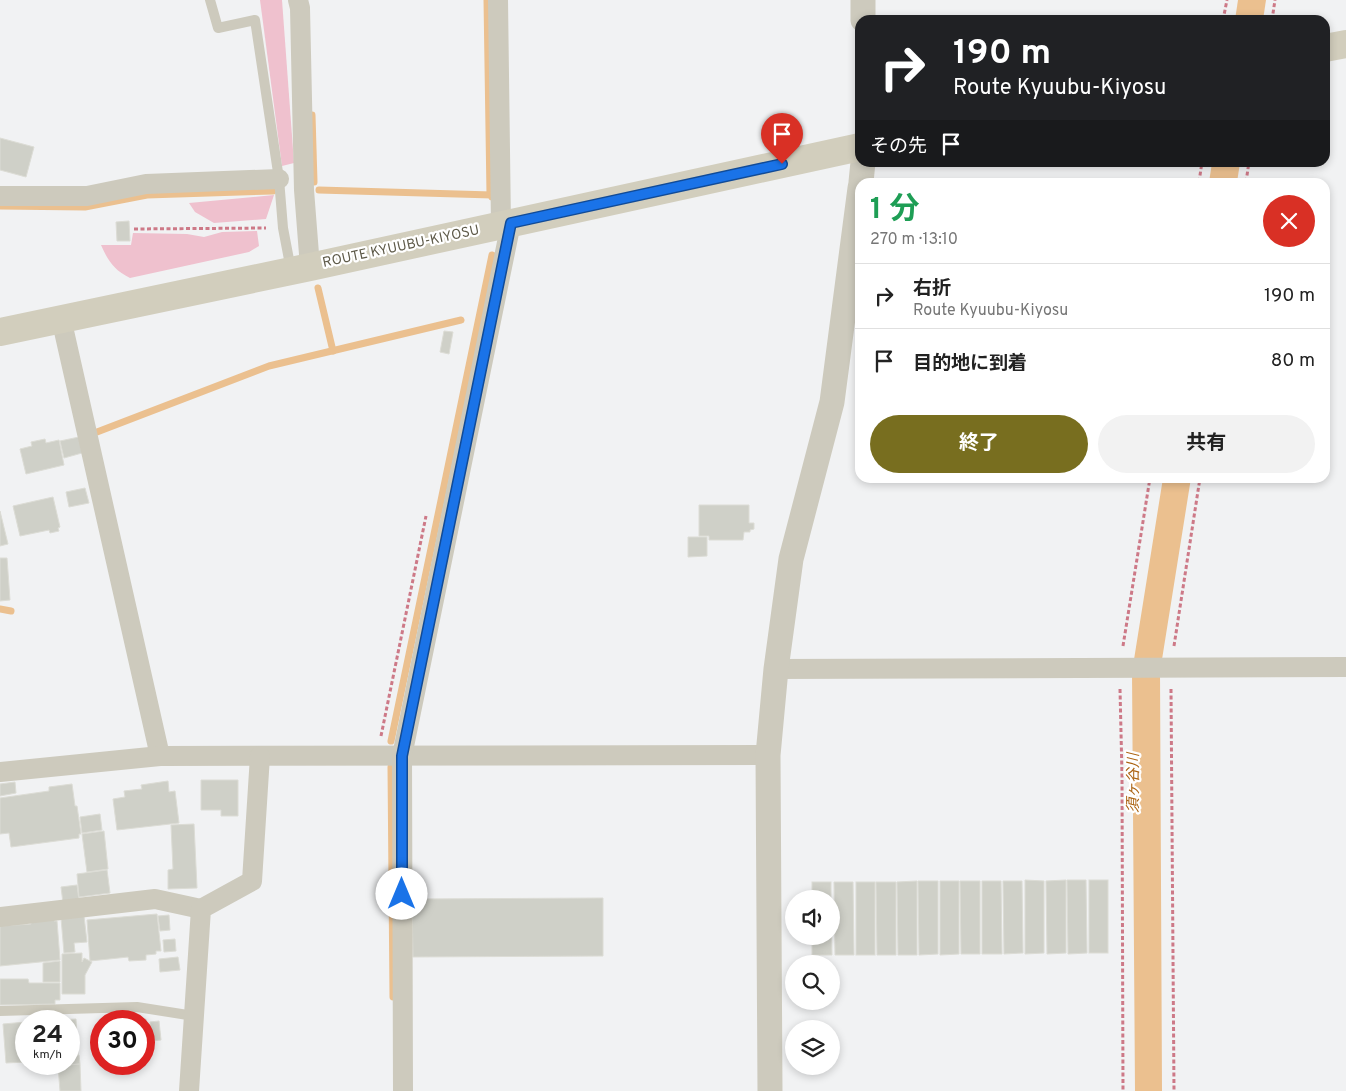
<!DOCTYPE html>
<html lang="ja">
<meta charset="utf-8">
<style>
:root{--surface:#fff;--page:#f2f2f2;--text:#222;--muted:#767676;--line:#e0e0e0;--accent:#786e1f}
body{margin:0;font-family:Overpass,"Noto Sans JP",sans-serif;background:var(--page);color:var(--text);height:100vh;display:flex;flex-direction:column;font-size:19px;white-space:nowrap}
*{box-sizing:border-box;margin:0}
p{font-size:16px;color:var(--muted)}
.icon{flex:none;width:28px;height:28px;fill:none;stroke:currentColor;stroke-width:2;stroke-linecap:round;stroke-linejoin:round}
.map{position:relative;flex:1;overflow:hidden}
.drawer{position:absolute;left:855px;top:178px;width:475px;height:305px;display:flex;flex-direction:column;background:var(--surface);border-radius:15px;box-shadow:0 2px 8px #0003}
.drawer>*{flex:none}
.hud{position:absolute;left:855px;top:15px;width:475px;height:152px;border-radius:15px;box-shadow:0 2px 8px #0003;background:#202124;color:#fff;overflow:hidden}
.fabs{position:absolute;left:785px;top:890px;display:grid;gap:10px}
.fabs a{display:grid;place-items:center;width:55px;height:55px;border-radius:50%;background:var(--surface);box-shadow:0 2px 8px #0003;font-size:25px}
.speed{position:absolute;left:15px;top:1010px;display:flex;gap:10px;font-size:25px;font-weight:700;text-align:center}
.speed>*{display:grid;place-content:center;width:65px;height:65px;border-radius:50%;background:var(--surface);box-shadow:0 2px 8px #0003;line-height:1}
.speed small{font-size:12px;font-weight:400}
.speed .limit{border:8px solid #d22;background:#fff;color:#111}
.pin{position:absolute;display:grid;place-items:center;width:42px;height:42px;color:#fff;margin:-51px -21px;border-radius:50% 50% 50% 0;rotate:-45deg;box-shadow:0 0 5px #0007}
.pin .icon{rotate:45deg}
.me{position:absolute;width:55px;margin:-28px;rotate:0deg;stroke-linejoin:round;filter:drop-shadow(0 0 4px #0008)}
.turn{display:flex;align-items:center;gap:18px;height:105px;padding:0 15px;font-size:22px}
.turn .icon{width:65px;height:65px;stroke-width:2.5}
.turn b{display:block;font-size:35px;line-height:42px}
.then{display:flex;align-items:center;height:48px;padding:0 15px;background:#0003;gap:10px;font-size:19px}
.round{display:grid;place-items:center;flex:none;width:52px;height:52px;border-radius:26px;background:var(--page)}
.headline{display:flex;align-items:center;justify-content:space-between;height:85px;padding:0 15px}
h1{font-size:30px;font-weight:700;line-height:38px;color:#1e9e55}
.primary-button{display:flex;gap:10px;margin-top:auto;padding:10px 15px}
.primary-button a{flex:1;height:58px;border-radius:30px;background:var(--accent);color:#fff;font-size:20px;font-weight:700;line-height:58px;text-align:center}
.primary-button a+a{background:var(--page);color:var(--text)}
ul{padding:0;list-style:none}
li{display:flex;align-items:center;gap:15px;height:65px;padding:0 15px;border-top:1px solid var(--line)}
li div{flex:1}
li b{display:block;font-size:19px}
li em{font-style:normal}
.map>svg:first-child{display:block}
</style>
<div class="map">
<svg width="1346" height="1091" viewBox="0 0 1346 1091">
<rect width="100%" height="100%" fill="#f1f2f3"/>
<!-- green -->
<g fill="#efc1ce">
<path d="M260 0H282L294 163 282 166Z"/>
<path d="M274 195 266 219 214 223 195 212 189 203Z"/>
<path d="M257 231 259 246 249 252 130 278C114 270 108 261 101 245H131L133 233 187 234 204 237 222 232Z"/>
</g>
<!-- water -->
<g fill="#ebc08f">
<path d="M1238 0H1266L1263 20H1235Z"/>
<path d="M1212 163H1240L1237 182H1209Z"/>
<path d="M1163 478H1191L1160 672 1162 1091H1135L1132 672Z"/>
</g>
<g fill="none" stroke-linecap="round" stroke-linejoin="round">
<!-- stream -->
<g stroke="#ebc08f" stroke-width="7">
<path d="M487 0 490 195"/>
<path d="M312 115 314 182"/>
<path d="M319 190 492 195V197"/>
<path d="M0 206 85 207 147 195 273 191"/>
<path d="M318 288 333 351"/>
<path d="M97 432 269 366 461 320"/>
<path d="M0 609 11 611"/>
<path d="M391 741 492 255"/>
<path d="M391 767 393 997"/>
</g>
</g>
<!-- building -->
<g fill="#cfd0c8" stroke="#dcdcd5">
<path d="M0 138 34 147 26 177 0 170Z"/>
<path d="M129 221 130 241H117L116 222Z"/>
<path d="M444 331 453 332 449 354 440 352Z"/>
<path d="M79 437 82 453 64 458 60 441Z"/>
<path d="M45 439 46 443 59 440 64 465 26 474 20 449 32 446 31 442Z"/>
<path d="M85 488 89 503 69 507 66 492Z"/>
<path d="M53 497 60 527 58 528 59 531 50 533 49 530 20 536 13 506Z"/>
<path d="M699 505H749V523H754V529L750 530V532H744L743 540H709V536H699Z"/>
<path d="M0 511 8 544 0 546Z"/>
<path d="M688 537H707V556L688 557Z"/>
<path d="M0 558H7L10 600 0 601Z"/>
<path d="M201 780H238V816H221V810H201Z"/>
<path d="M168 781 169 792 175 791 179 823 117 830 113 799 125 797 124 791 142 789 141 785Z"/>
<path d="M15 782 16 793 0 796V784Z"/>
<path d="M72 784 75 806H77L81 834H79V838L11 847 9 833 0 834V798L49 791V787Z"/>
<path d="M100 814 102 830 82 833 80 817Z"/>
<path d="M194 824 197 888 168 889V870L173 869 171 825Z"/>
<path d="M104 831 108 869 87 872 82 834Z"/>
<path d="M107 870 110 893 79 897 77 874Z"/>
<path d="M1025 880 1044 881V953L1025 954Z"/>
<path d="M1066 880V953L1047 954 1046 881Z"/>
<path d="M1067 880H1086L1087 953 1068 954Z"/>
<rect x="1089" y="880" width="19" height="73"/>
<path d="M917 881V955H898L897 882Z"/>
<path d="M918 881H938V954L919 955Z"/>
<path d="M940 881H959V954L940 955Z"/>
<path d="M960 881H980V954H961Z"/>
<path d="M982 881H1001L1002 954H982Z"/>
<path d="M1003 881H1022L1023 953 1004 954Z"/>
<rect x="812" y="882" width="19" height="17"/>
<path d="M834 882H853L854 955H835Z"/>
<rect x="856" y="882" width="19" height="73"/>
<path d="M876 882H896V955H877Z"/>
<path d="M77 885 79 901 63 903 61 887Z"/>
<path d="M603 898V956L413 957 412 899Z"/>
<path d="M831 907 832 955H812V936H831Z"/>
<path d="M157 914 161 951H156V954L146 955V960L129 961 128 957 90 961 87 920Z"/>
<path d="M169 915 170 930 160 931 158 916Z"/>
<path d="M84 916 87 942 74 943 75 952 64 953 61 918Z"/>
<path d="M54 919V921H57L60 960 0 966V926L31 924V921Z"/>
<path d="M175 939 176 951 164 952 163 940Z"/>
<path d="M82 953V962L84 958 92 962 85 975V994H62V954Z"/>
<path d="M178 957 180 970 160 972 159 959Z"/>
<path d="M60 961V982H43V963Z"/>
<path d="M0 979H28L29 983H60V1000H55V1004L0 1005Z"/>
<path d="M135 1015 136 1020 146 1019 149 1054 144 1055V1021H112L111 1017Z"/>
<path d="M42 1018V1021L76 1019 78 1055H69V1021H26V1019Z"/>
<path d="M159 1021 161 1040 152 1041 150 1022Z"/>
<path d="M26 1022V1062L6 1063 3 1024Z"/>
<path d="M79 1055 80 1064 59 1065V1064H69V1056Z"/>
<path d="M80 1064 81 1091H60L58 1066Z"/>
</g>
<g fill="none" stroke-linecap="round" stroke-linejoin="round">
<!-- path -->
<g stroke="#cd7987" stroke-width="3" stroke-dasharray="4 2.5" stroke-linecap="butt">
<path d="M1223 20 1227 0"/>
<path d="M1272 20 1275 0"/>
<path d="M1199 182 1202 162"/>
<path d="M1246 182 1249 162"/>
<path d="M134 229 266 228"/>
<path d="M1123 646 1150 478"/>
<path d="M1174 646 1200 478"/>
<path d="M1120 689 1122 775 1123 1091"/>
<path d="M1171 689 1174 1091"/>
<path d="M381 736 426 516"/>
</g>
<!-- service -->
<g stroke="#cdcabd" stroke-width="10">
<path d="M210 0 218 28 255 20 279 179 283 228 291 270"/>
<path d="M0 1011 137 1007 194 1016"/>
</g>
<!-- minor -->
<g stroke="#cdcabd" stroke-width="20">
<path d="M298 0 300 8 304 190 310 267"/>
<path d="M498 0 501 225"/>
<path d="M0 196H87L146 184 279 179"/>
<path d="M61 318 160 756"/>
<path d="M776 669 1346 667"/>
<path d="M0 772 160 756 768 755"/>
<path d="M0 917 155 899 201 909"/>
<path d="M189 1091 201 909 252 881 260 756"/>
<path d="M403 1091 402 756 511 223"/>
</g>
<!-- tertiary -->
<g stroke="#cdcabd" stroke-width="25">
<path d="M863 0V20"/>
<path d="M861 182 863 162"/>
<path d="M770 1091 768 755 776 669 791 559 832 402 860 188"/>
</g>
<!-- secondary -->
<g stroke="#d2cebd" stroke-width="28">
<path d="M1325 48 1346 44"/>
<path d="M0 332 310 267 860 147"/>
</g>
</g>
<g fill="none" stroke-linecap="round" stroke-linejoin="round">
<defs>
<path id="route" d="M402 894V756L511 223 782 164"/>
</defs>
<!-- route casing -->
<use href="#route" stroke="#114b97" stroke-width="12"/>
<!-- route -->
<use href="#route" stroke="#1a73e8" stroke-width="9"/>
</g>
<g text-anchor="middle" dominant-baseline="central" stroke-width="4.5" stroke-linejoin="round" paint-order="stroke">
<!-- street labels -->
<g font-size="14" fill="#5e5a49" stroke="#fff">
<text transform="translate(401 247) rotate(-12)">ROUTE KYUUBU-KIYOSU</text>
</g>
<!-- water labels -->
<g font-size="15" font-style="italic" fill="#ab620f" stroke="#fff">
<text transform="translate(1134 783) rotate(-90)">須ヶ谷川</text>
</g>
</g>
</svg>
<div class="fabs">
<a><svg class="icon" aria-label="sound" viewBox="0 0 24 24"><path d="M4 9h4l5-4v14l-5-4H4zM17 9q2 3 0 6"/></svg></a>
<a><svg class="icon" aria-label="search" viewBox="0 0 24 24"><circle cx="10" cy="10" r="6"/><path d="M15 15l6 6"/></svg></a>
<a><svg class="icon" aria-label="layers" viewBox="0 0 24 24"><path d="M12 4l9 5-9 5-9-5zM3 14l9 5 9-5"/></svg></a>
</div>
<div class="speed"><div>24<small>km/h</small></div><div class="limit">30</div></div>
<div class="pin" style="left:782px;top:164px;background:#d93025"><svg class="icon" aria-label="arrive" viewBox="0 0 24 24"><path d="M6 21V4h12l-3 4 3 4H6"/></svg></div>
<svg class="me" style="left:402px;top:894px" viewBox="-20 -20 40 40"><circle r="19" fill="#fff"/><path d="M0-13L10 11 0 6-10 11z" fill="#1a73e8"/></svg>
<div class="hud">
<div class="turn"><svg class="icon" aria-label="right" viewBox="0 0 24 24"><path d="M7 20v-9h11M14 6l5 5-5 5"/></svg><div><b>190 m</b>Route Kyuubu-Kiyosu</div></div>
<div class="then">その先<svg class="icon" aria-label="arrive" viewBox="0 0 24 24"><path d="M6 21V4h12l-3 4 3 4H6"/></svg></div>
</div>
<section class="drawer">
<div class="headline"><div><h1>1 分</h1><p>270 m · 13:10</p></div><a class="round" style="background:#d93025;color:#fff"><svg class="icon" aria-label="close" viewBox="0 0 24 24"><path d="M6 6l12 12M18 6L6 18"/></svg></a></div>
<ul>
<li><svg class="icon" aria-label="right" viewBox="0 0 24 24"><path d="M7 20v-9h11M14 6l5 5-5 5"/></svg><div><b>右折</b><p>Route Kyuubu-Kiyosu</p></div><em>190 m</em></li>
<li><svg class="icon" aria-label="arrive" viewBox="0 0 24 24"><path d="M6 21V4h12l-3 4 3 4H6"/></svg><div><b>目的地に到着</b></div><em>80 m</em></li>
</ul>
<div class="primary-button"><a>終了</a><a>共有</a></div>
</section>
</div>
